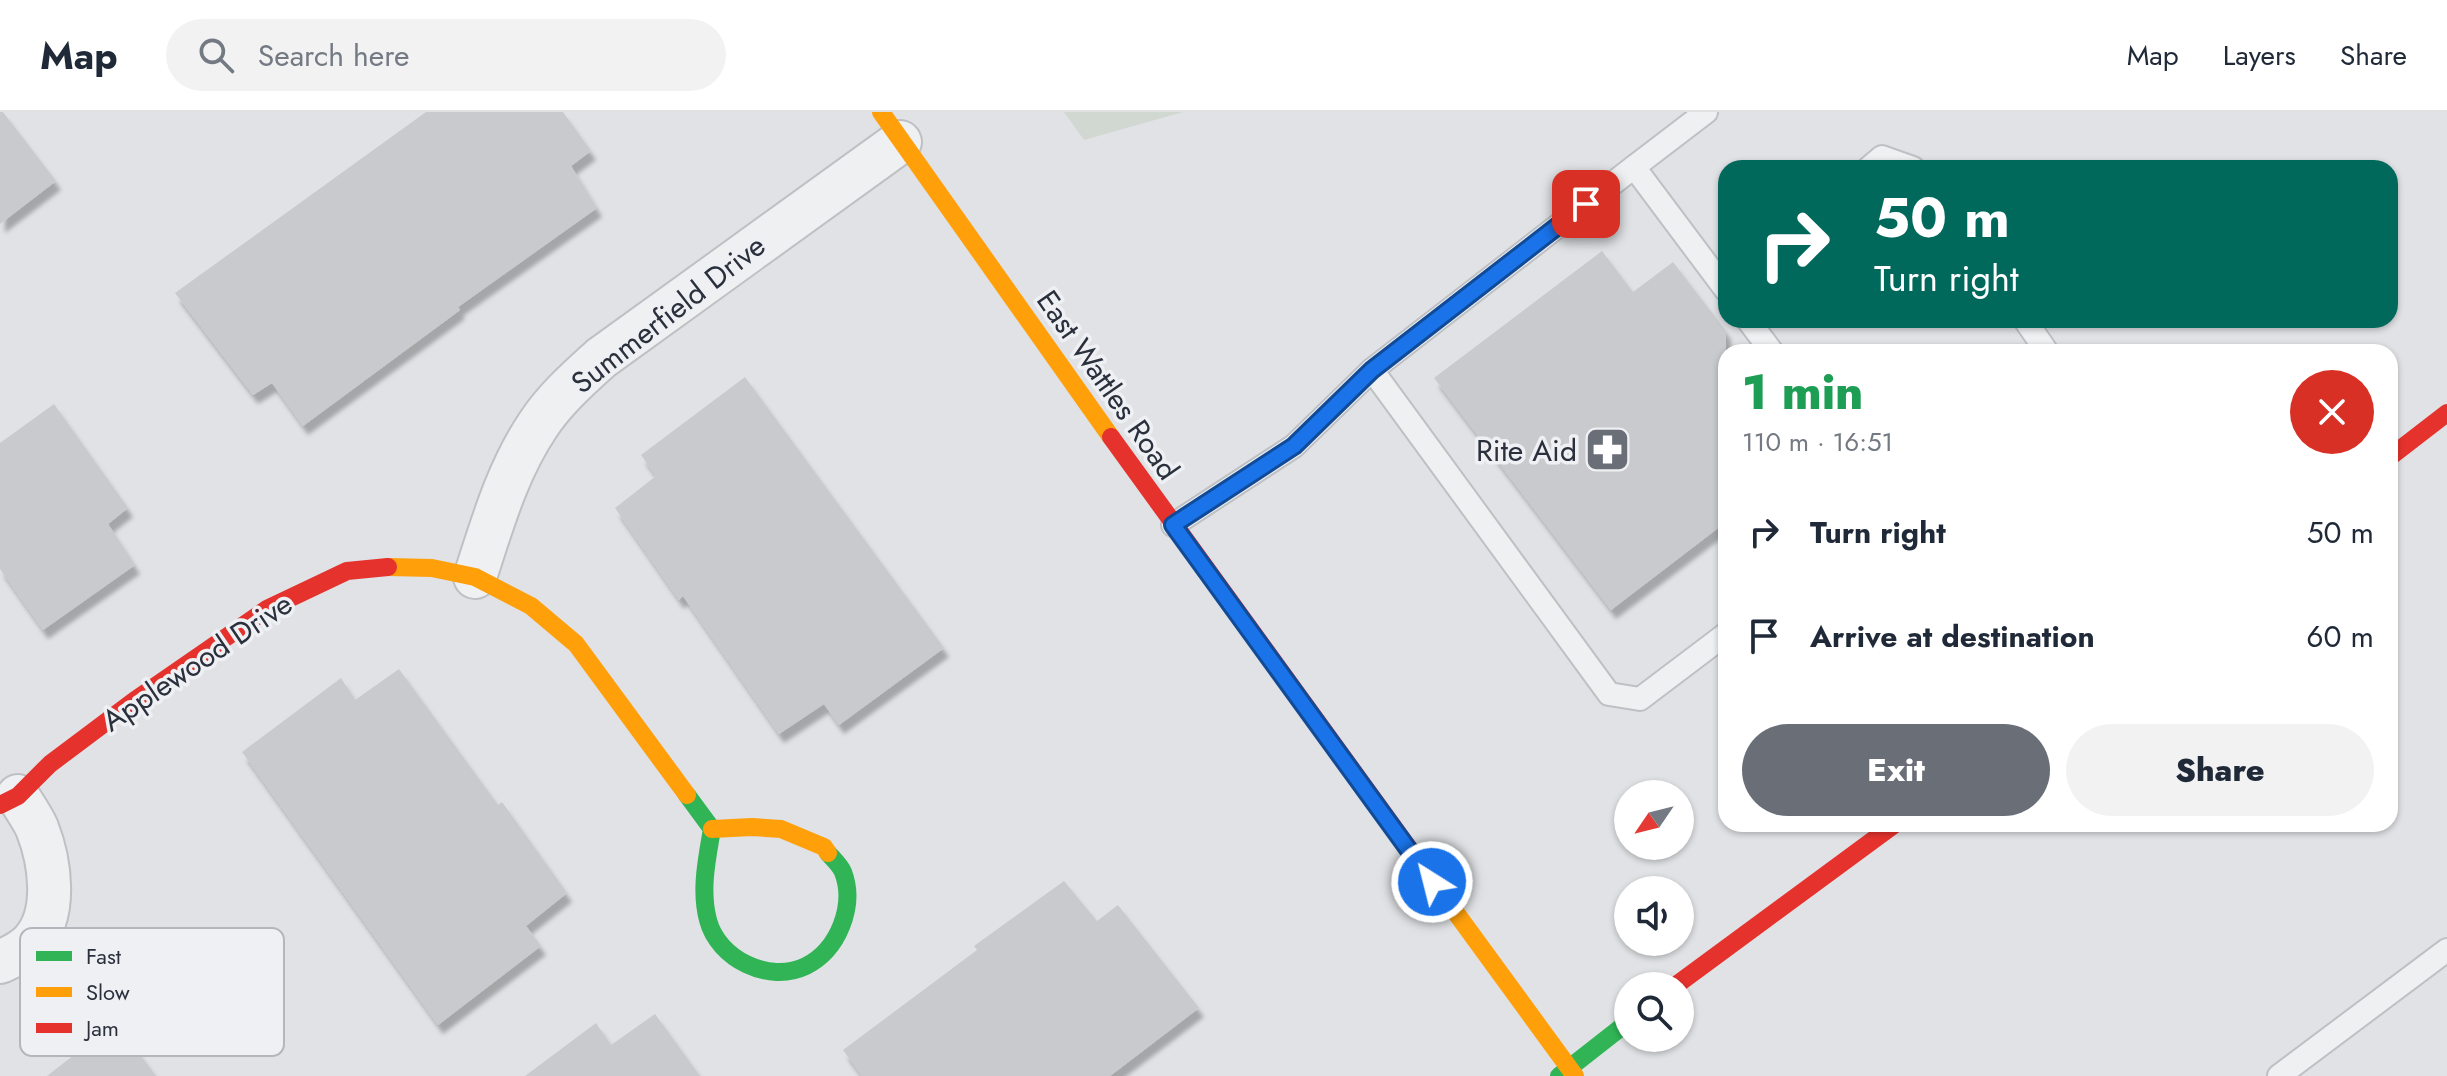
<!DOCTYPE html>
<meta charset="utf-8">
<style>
:root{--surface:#fff;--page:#f2f2f3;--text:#1f2937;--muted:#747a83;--line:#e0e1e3;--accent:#6a6e77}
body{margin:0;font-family:Jost,sans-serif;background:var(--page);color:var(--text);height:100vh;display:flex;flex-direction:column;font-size:30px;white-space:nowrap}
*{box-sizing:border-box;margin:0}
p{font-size:26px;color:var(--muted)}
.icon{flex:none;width:44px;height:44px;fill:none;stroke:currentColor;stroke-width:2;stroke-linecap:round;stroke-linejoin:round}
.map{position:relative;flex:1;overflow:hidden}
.sheet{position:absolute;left:1718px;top:232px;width:680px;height:488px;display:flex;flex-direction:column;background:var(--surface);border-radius:24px;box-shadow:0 2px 6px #0004}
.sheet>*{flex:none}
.top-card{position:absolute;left:1718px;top:48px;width:680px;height:168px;border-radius:24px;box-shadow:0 2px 6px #0004;background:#00695c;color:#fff;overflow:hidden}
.needle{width:52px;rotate:235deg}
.controls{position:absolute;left:1614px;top:668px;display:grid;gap:16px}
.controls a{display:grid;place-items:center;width:80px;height:80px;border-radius:50%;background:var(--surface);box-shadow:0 2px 6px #0004;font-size:40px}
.pin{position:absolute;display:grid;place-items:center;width:68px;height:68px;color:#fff;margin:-34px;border-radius:16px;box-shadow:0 4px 12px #0006}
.me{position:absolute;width:88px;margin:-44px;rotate:324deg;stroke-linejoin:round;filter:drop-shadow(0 0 6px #0008)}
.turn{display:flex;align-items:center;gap:28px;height:168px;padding:0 24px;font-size:36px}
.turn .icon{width:104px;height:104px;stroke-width:2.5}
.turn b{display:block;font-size:56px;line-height:68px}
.round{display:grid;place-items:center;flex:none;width:84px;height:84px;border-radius:42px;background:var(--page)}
.head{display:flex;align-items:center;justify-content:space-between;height:136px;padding:0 24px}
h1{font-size:48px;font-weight:800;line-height:60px;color:#1e9e55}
.primary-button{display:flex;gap:16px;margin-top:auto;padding:16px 24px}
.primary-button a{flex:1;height:92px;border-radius:48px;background:var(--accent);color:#fff;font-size:32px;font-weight:800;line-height:92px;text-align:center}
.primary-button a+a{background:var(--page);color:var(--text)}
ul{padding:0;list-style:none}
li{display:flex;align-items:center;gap:24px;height:104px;padding:0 24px}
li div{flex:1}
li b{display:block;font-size:30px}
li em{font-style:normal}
header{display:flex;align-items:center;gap:48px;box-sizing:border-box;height:112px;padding:0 40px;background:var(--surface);border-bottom:2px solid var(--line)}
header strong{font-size:38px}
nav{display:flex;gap:44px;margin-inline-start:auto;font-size:28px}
.search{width:560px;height:72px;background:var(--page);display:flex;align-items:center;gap:20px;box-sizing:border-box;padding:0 28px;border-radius:44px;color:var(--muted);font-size:30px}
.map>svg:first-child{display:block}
</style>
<header>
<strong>Map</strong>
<div class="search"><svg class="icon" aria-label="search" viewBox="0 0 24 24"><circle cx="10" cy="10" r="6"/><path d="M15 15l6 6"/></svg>Search here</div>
<nav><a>Map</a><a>Layers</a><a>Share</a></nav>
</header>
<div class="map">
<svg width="2447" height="964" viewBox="0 0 2447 964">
<defs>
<filter id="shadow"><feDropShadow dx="5" dy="9" stdDeviation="2" flood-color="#0004"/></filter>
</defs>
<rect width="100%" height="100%" fill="#e0e2e5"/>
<!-- green -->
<path fill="#d1d8d1" d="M1064 0H1183L1084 28Z"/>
<!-- building -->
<g fill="#c9cacd" filter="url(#shadow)">
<path d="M0 0H3L56 69 0 112Z"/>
<path d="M426 0H563L591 39 571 54 597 96 458 195 460 198 303 314 272 271 253 283 175 181Z"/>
<path d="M1602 139 1633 180 1673 150 1726 219V410L1611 498 1434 266Z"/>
<path d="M745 265 944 536 839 613 824 592 779 622 683 484 679 488 615 396 656 364 641 343Z"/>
<path d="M54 292 128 396 108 412 135 453 43 518 0 457V331Z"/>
<path d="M399 557 498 693 502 690 567 781 526 814 541 834 438 913 242 640 341 566 355 588Z"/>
<path d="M1064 769 1097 809 1118 793 1199 896 1110 964H862L843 938 977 838 974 834Z"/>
<path d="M655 902 700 964H525L596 911 611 933Z"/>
<path d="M116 910 156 964H47Z"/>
</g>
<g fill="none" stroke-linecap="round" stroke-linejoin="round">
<defs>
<g id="lane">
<path d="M1634 55 1706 0"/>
<path d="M1869 56 1882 45 1913 56"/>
<path d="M1748 208 1772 240"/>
<path d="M2025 208 2047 240"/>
<path d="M1372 258 1609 582 1640 587 1726 522"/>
<path d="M1173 413 1294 334 1372 258 1634 55 1726 178"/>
<path d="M2279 964 2447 838"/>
</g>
<g id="street">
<path d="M475 465C492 413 507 359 538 313 555 287 579 266 601 246L900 30"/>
<path d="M0 850C11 845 23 840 32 830 58 802 50 749 37 716 32 705 24 694 18 684"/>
</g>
</defs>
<!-- lane casing -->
<use href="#lane" stroke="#bfc0c3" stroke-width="26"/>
<!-- street casing -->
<use href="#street" stroke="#bfc0c3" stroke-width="46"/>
<!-- lane -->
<use href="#lane" stroke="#eff0f2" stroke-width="22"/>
<!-- street -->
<use href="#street" stroke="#eff0f2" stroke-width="42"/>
<!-- fast -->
<g stroke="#30b455" stroke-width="18">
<path d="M687 683 712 717C707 747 700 778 708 808 718 847 769 872 806 854 838 838 856 794 843 760 840 753 833 747 828 741"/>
<path d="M1559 964 1628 910"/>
</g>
<!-- slow -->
<g stroke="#ff9f0a" stroke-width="18">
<path d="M881 0 1111 325"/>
<path d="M388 455 432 456 475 465 531 494 576 532 687 683"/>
<path d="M712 717 752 715 781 717 824 735 828 741"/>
<path d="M1421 753 1575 964"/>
</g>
<!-- jam -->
<g stroke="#e5322d" stroke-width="18">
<path d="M1111 325 1421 753"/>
<path d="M2390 345 2447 301"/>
<path d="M0 693 18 684 50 652 134 589 267 497 347 459 388 455"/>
<path d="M1675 874 1895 712"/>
</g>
</g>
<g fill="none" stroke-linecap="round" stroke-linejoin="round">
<defs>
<path id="route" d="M1432 770 1173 413 1294 334 1372 258 1586 92"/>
</defs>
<!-- route casing -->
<use href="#route" stroke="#114b97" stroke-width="20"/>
<!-- route -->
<use href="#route" stroke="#1a73e8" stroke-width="14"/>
</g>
<!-- icons -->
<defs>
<symbol id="pharmacy-square" viewBox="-11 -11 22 22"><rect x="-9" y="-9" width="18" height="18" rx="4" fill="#6a6e77" stroke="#eef0f4"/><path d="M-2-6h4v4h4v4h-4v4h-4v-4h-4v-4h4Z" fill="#fff"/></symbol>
</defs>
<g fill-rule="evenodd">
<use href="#pharmacy-square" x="1582" y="312" width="51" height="51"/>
</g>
<g text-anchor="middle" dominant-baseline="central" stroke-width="7" stroke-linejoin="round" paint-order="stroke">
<!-- street labels -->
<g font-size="30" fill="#2a303c" stroke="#eef0f4">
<text transform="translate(668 202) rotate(-38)">Summerfield Drive</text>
<text transform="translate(1108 273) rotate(55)">East Wattles Road</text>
<text transform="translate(197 550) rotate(-34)">Applewood Drive</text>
</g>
<!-- poi labels -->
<g font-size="30" fill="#2a303c" stroke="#eef0f4" text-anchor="end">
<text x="1577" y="338">Rite Aid</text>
</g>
</g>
<!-- legend -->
<rect x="20" y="816" width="264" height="128" rx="12" fill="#eef0f4" stroke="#b3b6bd" stroke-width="2"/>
<rect x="36" y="839" width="36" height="10" fill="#30b455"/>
<rect x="36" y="875" width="36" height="10" fill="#ff9f0a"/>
<rect x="36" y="911" width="36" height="10" fill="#e5322d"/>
<g font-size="22" fill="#2a303c">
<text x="86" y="852">Fast</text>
<text x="86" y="888">Slow</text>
<text x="86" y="924">Jam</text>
</g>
</svg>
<div class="controls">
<a><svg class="needle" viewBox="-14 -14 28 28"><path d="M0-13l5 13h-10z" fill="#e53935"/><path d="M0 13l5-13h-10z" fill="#747a83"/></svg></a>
<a><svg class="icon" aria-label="sound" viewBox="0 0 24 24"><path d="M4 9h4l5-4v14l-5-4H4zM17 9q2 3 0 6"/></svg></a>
<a><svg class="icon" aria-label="search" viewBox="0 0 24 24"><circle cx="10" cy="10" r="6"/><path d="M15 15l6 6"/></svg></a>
</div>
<div class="pin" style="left:1586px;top:92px;background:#d93025"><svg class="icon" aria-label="arrive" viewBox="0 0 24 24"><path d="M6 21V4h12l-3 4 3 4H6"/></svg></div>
<svg class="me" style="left:1432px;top:770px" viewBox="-20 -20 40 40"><circle r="17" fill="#1a73e8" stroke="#fff" stroke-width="3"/><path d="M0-11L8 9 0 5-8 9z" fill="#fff"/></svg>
<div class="top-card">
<div class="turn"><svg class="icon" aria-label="right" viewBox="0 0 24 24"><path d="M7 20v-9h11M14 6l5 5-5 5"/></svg><div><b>50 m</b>Turn right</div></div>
</div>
<section class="sheet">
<div class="head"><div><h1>1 min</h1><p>110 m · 16:51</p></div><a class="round" style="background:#d93025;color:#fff"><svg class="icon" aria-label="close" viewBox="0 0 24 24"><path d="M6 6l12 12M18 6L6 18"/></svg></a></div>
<ul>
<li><svg class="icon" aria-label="right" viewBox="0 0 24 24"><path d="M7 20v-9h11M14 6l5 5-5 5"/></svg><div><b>Turn right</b></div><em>50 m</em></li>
<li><svg class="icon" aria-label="arrive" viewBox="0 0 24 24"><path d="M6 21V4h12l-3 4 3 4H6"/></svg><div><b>Arrive at destination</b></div><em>60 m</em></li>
</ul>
<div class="primary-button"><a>Exit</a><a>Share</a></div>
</section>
</div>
